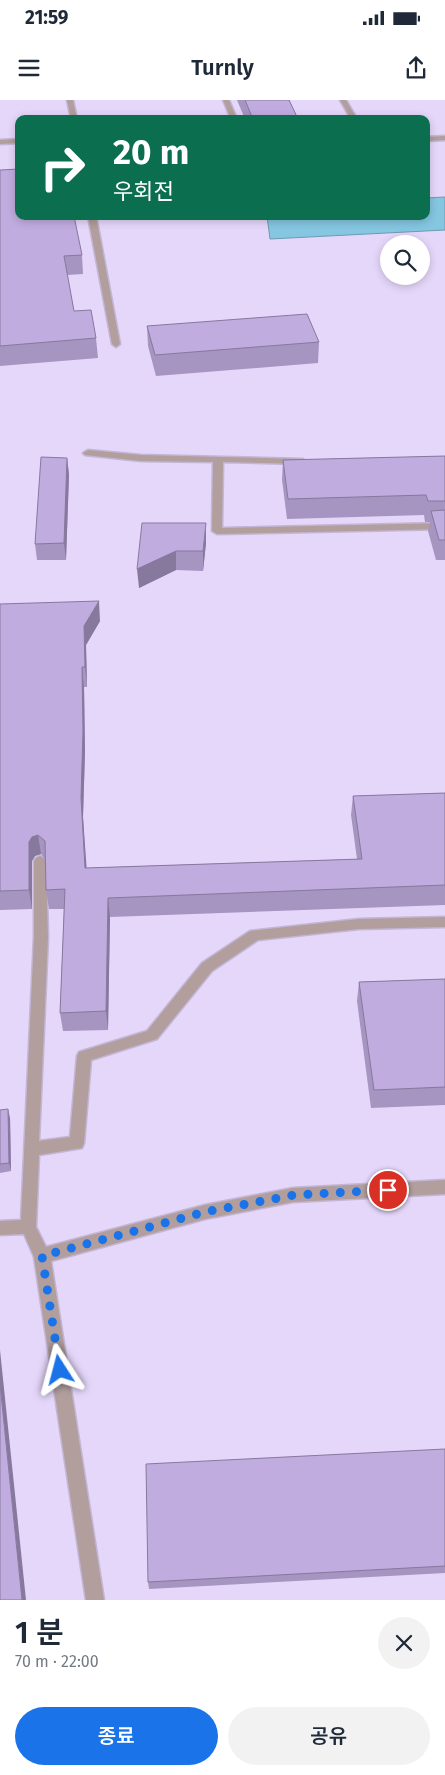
<!DOCTYPE html>
<html lang="ko">
<meta charset="utf-8">
<style>
:root{--surface:#fff;--page:#f2f2f3;--text:#1f2937;--muted:#747a83;--accent:#1a73e8}
body{margin:0;font-family:"Fira Sans","Noto Sans KR",sans-serif;background:var(--page);color:var(--text);height:100vh;display:flex;flex-direction:column;font-size:19px;white-space:nowrap}
*{box-sizing:border-box;margin:0}
p{font-size:16px;color:var(--muted)}
.icon{flex:none;width:28px;height:28px;fill:none;stroke:currentColor;stroke-width:2;stroke-linecap:round;stroke-linejoin:round}
.map{position:relative;height:1500px;overflow:hidden}
.details{display:flex;flex-direction:column;background:var(--surface);flex:1}
.details>*{flex:none}
.banner{position:absolute;left:15px;top:15px;width:415px;height:105px;border-radius:10px;box-shadow:0 2px 8px #0003;background:#0b6e4f;color:#fff;overflow:hidden}
.buttons{position:absolute;left:380px;top:135px;display:grid;gap:10px}
.buttons a{display:grid;place-items:center;width:50px;height:50px;border-radius:50%;background:var(--surface);box-shadow:0 2px 8px #0003;font-size:25px}
.pin{position:absolute;display:grid;place-items:center;width:42px;height:42px;color:#fff;margin:-21px;border:2px solid #fff;border-radius:50%;box-shadow:0 1px 5px #0007}
.me{position:absolute;width:55px;margin:-28px;rotate:351deg;stroke-linejoin:round;filter:drop-shadow(0 0 4px #0008)}
.turn{display:flex;align-items:center;gap:18px;height:105px;padding:0 15px;font-size:22px}
.turn .icon{width:65px;height:65px;stroke-width:2.5}
.turn b{display:block;font-size:35px;line-height:42px}
.round{display:grid;place-items:center;flex:none;width:52px;height:52px;border-radius:26px;background:var(--page)}
.head{display:flex;align-items:center;justify-content:space-between;height:85px;padding:0 15px}
h1{font-size:30px;font-weight:600;line-height:38px}
.cta{display:flex;gap:10px;margin-top:auto;padding:10px 15px}
.cta a{flex:1;height:58px;border-radius:30px;background:var(--accent);color:#fff;font-size:20px;font-weight:600;line-height:58px;text-align:center}
.cta a+a{background:var(--page);color:var(--text)}
.status{display:flex;justify-content:space-between;align-items:center;height:35px;padding:0 25px;background:var(--surface);direction:ltr}
.status svg{height:14px;fill:currentColor}
header{display:flex;justify-content:space-between;align-items:center;height:65px;padding:0 15px;background:var(--surface);font-size:22px;font-weight:600}
.map>svg:first-child{display:block}
</style>
<div class="status"><b>21:59</b><svg viewBox="0 0 49 12"><path d="M0 12V9h3v3zM5 12V6h3v6zM10 12V3h3v9zM15 12V0h3v12zM26 1h20v11H26zM47 4h2v5h-2z"/></svg></div>
<header><svg class="icon" aria-label="menu" viewBox="0 0 24 24"><path d="M4 6h16M4 12h16M4 18h16"/></svg>Turnly<svg class="icon" aria-label="share" viewBox="0 0 24 24"><path d="M12 15V3M7 8l5-5 5 5M5 13v7h14v-7"/></svg></header>
<div class="map">
<svg width="445" height="1500" viewBox="0 0 445 1500">
<rect width="100%" height="100%" fill="#e5d7fa"/>
<!-- water -->
<path fill="#85c6e1" stroke="#6e9ab1" d="M445 97V130L270 139 267 116H426V98Z"/>
<g fill="none" stroke-linecap="round" stroke-linejoin="round">
<defs>
<g id="lane">
<path d="M67 0H73L77 19H71Z"/>
<path d="M223 0H229L237 19H231Z"/>
<path d="M340 0H346L357 19H351Z"/>
<path d="M445 36V40L426 41V37Z"/>
<path d="M19 39V43L0 44V40Z"/>
<path d="M88 116H96L120 244 116 247 112 244Z"/>
<path d="M88 350 141 355 303 359 305 361 300 364 223 362 222 428 445 423V429L217 434 212 431 213 362 141 361 85 355 83 353Z"/>
<path d="M40 756 44 758 46 761 48 837 39 1041 70 1037 77 956 79 952 147 931 202 863 250 831 359 819 445 817V827L359 829 258 840 212 871 157 939 91 960 84 1043 82 1048 39 1055 36 1127 46 1147 205 1105 293 1088 445 1080V1094L293 1102 205 1119 51 1161 104 1500H86L34 1157 24 1134 0 1135V1121L21 1120 34 837V761L36 758Z"/>
</g>
</defs>
<!-- lane casing -->
<use href="#lane" stroke="#c3b6d5" stroke-width="3"/>
<!-- lane -->
<use href="#lane" fill="#b19e9d" fill-rule="evenodd"/>
</g>
<!-- wall -->
<g fill="#a694c1">
<path d="M237 0H289L298 19H245Z"/>
<path d="M0 70 82 155 83 174 67 175 74 211 96 238 98 258 0 266Z"/>
<path d="M147 226 319 242 318 263 156 276 148 246Z"/>
<path d="M445 356V460H436L428 431 430 422H425L424 415 287 419 282 380 283 360Z"/>
<path d="M67 358 69 375 66 460H37L35 444Z"/>
<path d="M142 423 206 443 203 471 176 470 139 488Z"/>
<path d="M0 504 100 521 86 545 87 587H84L85 651 83 717 86 768 357 759 351 715 353 696 445 693V805L110 817 108 930 63 931 60 913 64 809H49L46 790 45 759 41 754 35 756 32 761V809L0 810Z"/>
<path d="M445 879V1005L371 1008 357 901 359 882Z"/>
<path d="M0 1010 10 1018 11 1071 0 1073Z"/>
<path d="M445 1349V1473L149 1489 148 1482Z"/>
</g>
<!-- shaded-wall -->
<g fill="#87789d">
<path d="M67 358 69 375 66 460 64 443Z"/>
<path d="M206 423V443L203 471V451Z"/>
<path d="M176 451V470L139 488 137 469Z"/>
<path d="M99 501 100 521 86 545 87 587 85 567 84 526Z"/>
<path d="M82 567 84 587 85 651 83 717 88 787 85 768 81 698Z"/>
<path d="M38 735 41 754 35 756 32 761V809L29 790V742L32 737Z"/>
<path d="M108 798 110 817 108 930 106 911Z"/>
<path d="M8 1009 10 1018 11 1071 9 1063Z"/>
<path d="M0 1250 26 1500H22L0 1284Z"/>
</g>
<!-- building -->
<g fill="#c1ace0" stroke="#87789d">
<path d="M245 0H289L298 19H253Z"/>
<path d="M19 69V116H74L82 155 64 156 74 211 91 210 96 238 0 246V70Z"/>
<path d="M307 214 319 242 155 255 147 226Z"/>
<path d="M445 356V401H428L426 395 288 399 283 360Z"/>
<path d="M41 357 67 358 64 443 35 444Z"/>
<path d="M445 410V440H439L431 411Z"/>
<path d="M142 423H206L203 451H176L137 469Z"/>
<path d="M99 501 84 526 85 567H82L83 631 81 698 85 768 362 759 353 696 445 693V785L108 798 106 911 60 913 65 789 46 790 45 741 38 735 32 737 29 742V790L0 791V504Z"/>
<path d="M445 879V987L374 990 359 882Z"/>
<path d="M8 1009 9 1063 0 1064V1010Z"/>
<path d="M0 1284 22 1500H0Z"/>
<path d="M445 1349V1466L148 1482 146 1364Z"/>
</g>
<g fill="none" stroke-linecap="round" stroke-linejoin="round">
<!-- route -->
<path stroke="#1a73e8" stroke-width="9" stroke-dasharray="0 16.2" d="M60 1270 42 1156 205 1112 294 1095 388 1090"/>
</g>
</svg>
<div class="buttons">
<a><svg class="icon" aria-label="search" viewBox="0 0 24 24"><circle cx="10" cy="10" r="6"/><path d="M15 15l6 6"/></svg></a>
</div>
<div class="pin" style="left:388px;top:1090px;background:#d93025"><svg class="icon" aria-label="arrive" viewBox="0 0 24 24"><path d="M6 21V4h12l-3 4 3 4H6"/></svg></div>
<svg class="me" style="left:60px;top:1270px" viewBox="-20 -20 40 40"><path d="M0-17L14 15 0 8-14 15z" fill="#1a73e8" stroke="#fff" stroke-width="4"/></svg>
<div class="banner">
<div class="turn"><svg class="icon" aria-label="right" viewBox="0 0 24 24"><path d="M7 20v-9h11M14 6l5 5-5 5"/></svg><div><b>20 m</b>우회전</div></div>
</div>
</div>
<section class="details">
<div class="head"><div><h1>1 분</h1><p>70 m · 22:00</p></div><a class="round"><svg class="icon" aria-label="close" viewBox="0 0 24 24"><path d="M6 6l12 12M18 6L6 18"/></svg></a></div>
<div class="cta"><a>종료</a><a>공유</a></div>
</section>
